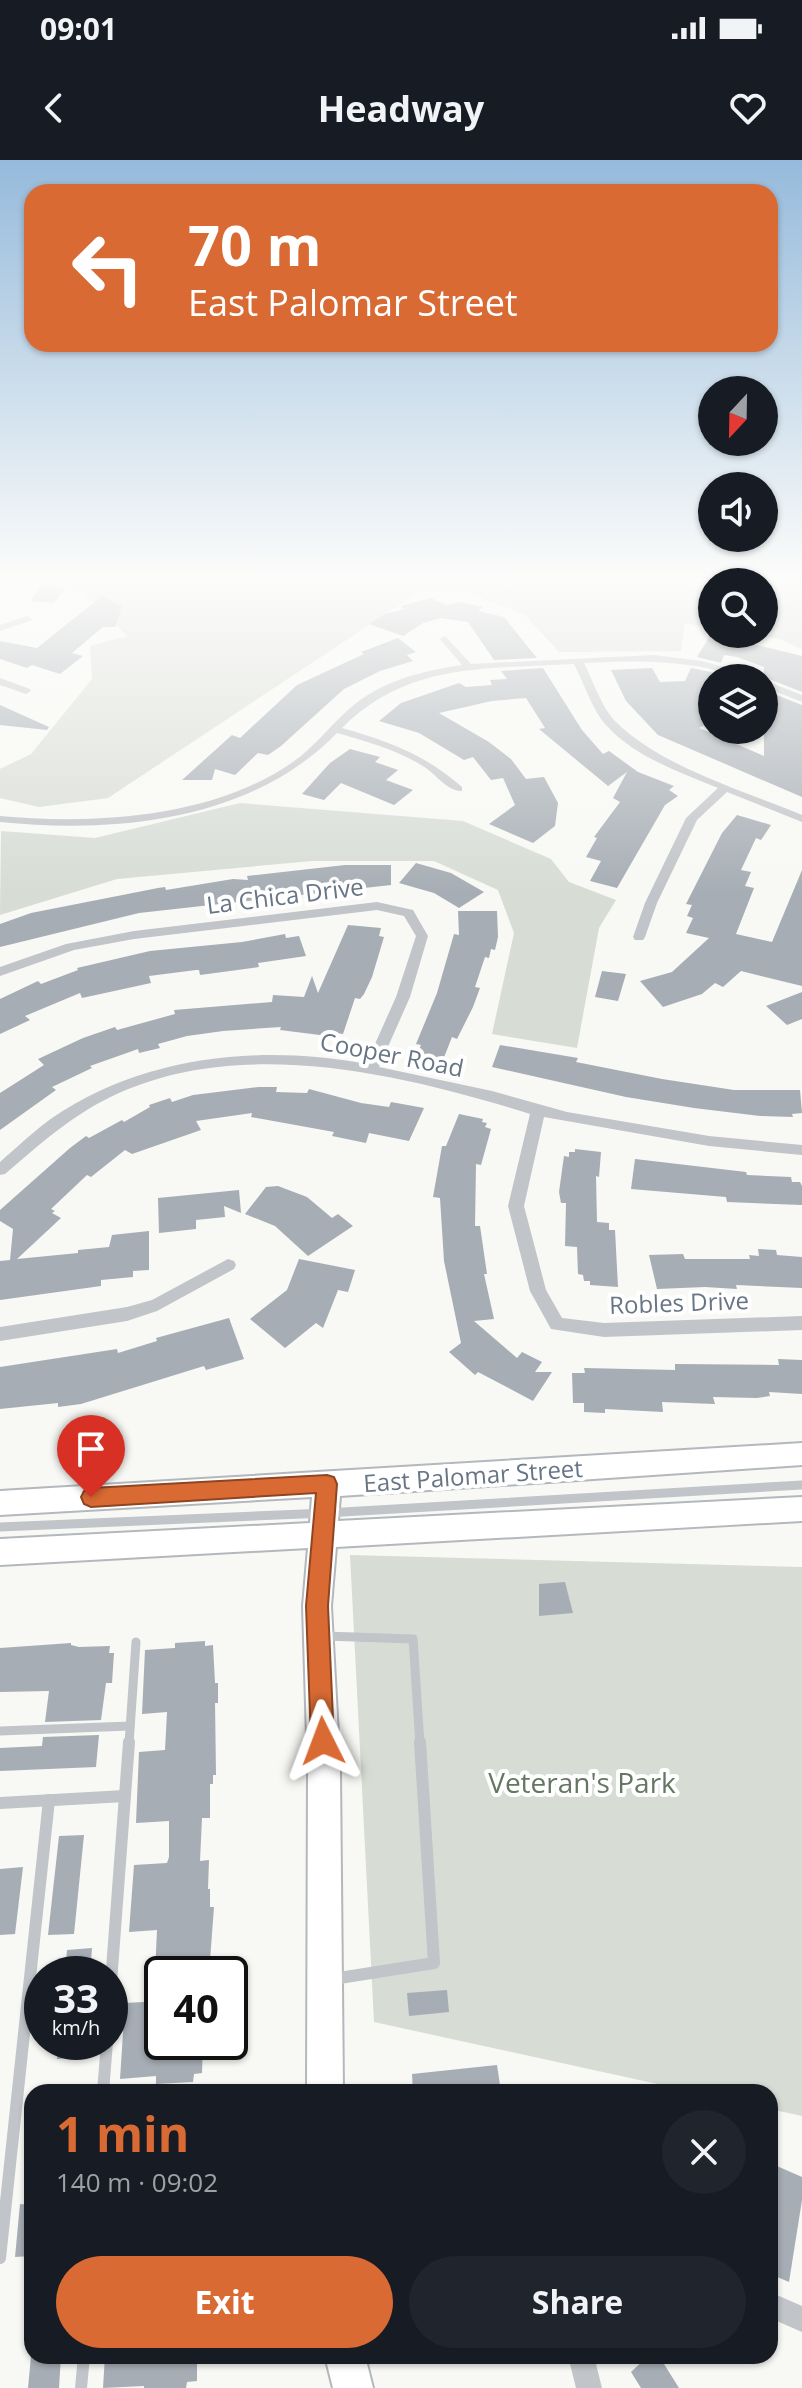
<!DOCTYPE html>
<meta charset="utf-8">
<style>
:root{--surface:#171b24;--page:#20242c;--text:#f1f3f6;--muted:#9ea1a6;--accent:#da6a33}
body{margin:0;font-family:"Open Sans",sans-serif;background:var(--page);color:var(--text);height:100vh;display:flex;flex-direction:column;font-size:30px;white-space:nowrap}
*{box-sizing:border-box;margin:0}
p{font-size:26px;color:var(--muted)}
.icon{flex:none;width:44px;height:44px;fill:none;stroke:currentColor;stroke-width:2;stroke-linecap:round;stroke-linejoin:round}
.map{position:relative;flex:1;overflow:hidden}
.sheet{position:absolute;left:24px;top:1924px;width:754px;height:280px;display:flex;flex-direction:column;background:var(--surface);border-radius:24px;box-shadow:0 2px 6px #0004}
.sheet>*{flex:none}
.banner{position:absolute;left:24px;top:24px;width:754px;height:168px;border-radius:24px;box-shadow:0 2px 6px #0004;background:#da6a33;color:#fff;overflow:hidden}
.needle{width:52px;rotate:202deg}
.fabs{position:absolute;left:698px;top:216px;display:grid;gap:16px}
.fabs a{display:grid;place-items:center;width:80px;height:80px;border-radius:50%;background:var(--surface);box-shadow:0 2px 6px #0004;font-size:40px}
.speed{position:absolute;left:24px;top:1796px;display:flex;gap:16px;font-size:40px;font-weight:700;text-align:center}
.speed>*{display:grid;place-content:center;width:104px;height:104px;border-radius:50%;background:var(--surface);box-shadow:0 2px 6px #0004;line-height:1}
.speed small{font-size:20px;font-weight:400}
.speed .limit{border:4px solid #111;border-radius:12px;background:#fff;color:#111}
.pin{position:absolute;display:grid;place-items:center;width:68px;height:68px;color:#fff;margin:-82px -34px;border-radius:50% 50% 50% 0;rotate:-45deg;box-shadow:0 0 8px #0007}
.pin .icon{rotate:45deg}
.me{position:absolute;width:88px;margin:-44px;rotate:357deg;stroke-linejoin:round;filter:drop-shadow(0 0 6px #0008)}
.turn{display:flex;align-items:center;gap:28px;height:168px;padding:0 32px;font-size:36px}
.turn .icon{width:104px;height:104px;stroke-width:2.5}
.turn b{display:block;font-size:56px;line-height:68px}
.round{display:grid;place-items:center;flex:none;width:84px;height:84px;border-radius:42px;background:var(--page)}
.head{display:flex;align-items:center;justify-content:space-between;height:136px;padding:0 32px}
h1{font-size:48px;font-weight:700;line-height:60px;color:var(--accent)}
.action{display:flex;gap:16px;margin-top:auto;padding:16px 32px}
.action a{flex:1;height:92px;border-radius:48px;background:var(--accent);color:#fff;font-size:32px;font-weight:700;line-height:92px;text-align:center}
.action a+a{background:var(--page);color:var(--text)}
.status{display:flex;justify-content:space-between;align-items:center;height:56px;padding:0 40px;background:var(--surface);direction:ltr}
.status svg{height:22px;fill:currentColor}
header{display:flex;justify-content:space-between;align-items:center;height:104px;padding:0 32px;background:var(--surface);font-size:36px;font-weight:700}
.map>svg:first-child{display:block}
</style>
<div class="status"><b>09:01</b><svg viewBox="0 0 49 12"><path d="M0 12V9h3v3zM5 12V6h3v6zM10 12V3h3v9zM15 12V0h3v12zM26 1h20v11H26zM47 4h2v5h-2z"/></svg></div>
<header><svg class="icon" aria-label="back" viewBox="0 0 24 24"><path d="M15 5l-7 7 7 7"/></svg>Headway<svg class="icon" aria-label="heart" viewBox="0 0 24 24"><path d="M12 20l-8-8c-3-5 5-10 8-4 3-6 11-1 8 4z"/></svg></header>
<div class="map">
<svg width="802" height="2228" viewBox="0 0 802 2228">
<rect width="100%" height="100%" fill="#f8f8f5"/>
<!-- green -->
<g fill="#d7dcd5">
<path d="M44 421H802V489L779 479 749 474H764V422H712V468L685 463 681 491 559 492 524 454 462 431 419 432 108 638 39 647 0 638V609L31 594 92 519 90 486 127 476 82 431Z"/>
<path d="M240 643 463 661 551 699 569 722 616 740 599 768 577 888 492 874 514 773 498 730 434 701H312L117 719 0 755 1 671 95 678Z"/>
<path d="M350 1395 802 1407V1956L770 1949V1932H694L374 1862Z"/>
</g>
<!-- building -->
<g fill="#a6adb4">
<path d="M41 426H44L66 427 54 443 30 441Z"/>
<path d="M102 436 122 446 115 467H103L72 493 83 496 60 514 32 505 27 508 0 499V481L37 488Z"/>
<path d="M431 438 447 445 460 442 483 447 478 451 504 457 537 498 494 500 468 462 441 458 423 463 403 476 369 464 385 454 404 449 401 446Z"/>
<path d="M711 474 802 496V532L764 517V507L737 497 724 495 721 503 697 497Z"/>
<path d="M398 478 416 492 407 495 413 501 380 511 344 529 281 586 268 595 258 593 235 615 215 609 212 620H182L232 575 240 578 297 525 364 494 361 492Z"/>
<path d="M543 508 582 570 603 594 609 591 638 612 674 626 669 630 678 636 665 645 617 728 590 721 601 701 586 697 597 678 594 677 620 642 613 638 627 612 608 626 539 569 545 568 526 538 492 541 439 553 489 582 511 599 526 619 544 617 558 643 555 666 533 683 489 664 515 645 503 618 491 620 473 597 464 600 419 573 379 561 401 543 459 523 466 527 492 525 490 520 507 519 501 511Z"/>
<path d="M652 508 660 522 685 521 691 508 716 513 712 518V561L699 568 764 596V530L802 545V637L658 575 626 541 611 510Z"/>
<path d="M0 545 49 567 47 570 0 565Z"/>
<path d="M350 589 380 597 375 602 398 610 386 620 413 630 394 645 341 623 324 640 302 634 330 603Z"/>
<path d="M737 655 771 665 761 680 756 678 741 710 751 712 745 726 754 728 736 774 772 782 802 710V826L741 811 723 827 715 823 702 834 663 847 640 821 672 812 709 778 686 773 693 758 687 756 692 745 686 744 722 673Z"/>
<path d="M416 703 451 713 484 732 459 748 434 733 399 723Z"/>
<path d="M345 705H391V725L139 753 0 787V764L31 753 158 728 165 727 166 730 233 719 248 720 247 716Z"/>
<path d="M458 751H497L498 777 495 790 491 789 489 798 485 797 475 827 480 828 473 847 457 879 452 877 443 900 417 894 421 885 416 884 437 833 454 774 459 775Z"/>
<path d="M348 765 381 768 379 776 384 777 372 817 364 834 360 839 355 838 343 874 329 872 328 876 280 870 281 867 223 871 187 876 158 884 160 888 139 893 138 889 90 906 92 908 52 927 56 930 0 970V933L44 905 38 899 83 878 115 867 117 870 175 854 174 850 272 842 273 835 304 837 312 816 318 833Z"/>
<path d="M285 774 286 778 299 776 306 796 258 803 259 807 200 815 199 810H196L149 816 151 823 82 838 80 833 25 856 30 860 0 874V839L38 821 41 824 78 810 77 808 150 791 242 782Z"/>
<path d="M602 811 626 814 618 841 595 837Z"/>
<path d="M802 832V859L787 865 766 846Z"/>
<path d="M500 885 578 898 576 902 662 919 734 930H800L802 953 792 954 793 957 760 956 694 948 626 937 492 907Z"/>
<path d="M259 927H277L276 932 307 933 309 929 361 943 389 947 391 942 424 948 409 981 369 973 366 983 332 976 334 972 251 957 252 953 196 961 201 970 132 994 125 990 91 1017 87 1015 51 1049 55 1051 52 1053 61 1058 17 1099 78 1093V1090L109 1087 112 1075 149 1071V1110L133 1111V1117L101 1120V1126L0 1140V1101L10 1100 13 1069 0 1061V1050L70 988 86 976 89 978 122 960 124 962 150 947 149 945 170 938 172 942 193 935Z"/>
<path d="M459 954 483 959 482 962 487 963 485 967 491 969 481 1005 476 1004 475 1066H480L487 1114H484L494 1159 474 1161 517 1198 522 1192 542 1202 535 1212H552L533 1241 478 1212 475 1215 449 1192 461 1183 444 1101 440 1038 433 1037 442 986H446Z"/>
<path d="M575 989 601 992 599 1017 596 1016 597 1062 609 1063V1070H615L618 1127 590 1125V1121H584L583 1115 578 1114 577 1087 565 1086 566 1043H561L559 1032 564 996 569 997V992H575Z"/>
<path d="M635 999 746 1012 747 1015 791 1017 792 1022H800L802 1026V1045L727 1042 726 1037 631 1029Z"/>
<path d="M278 1026 307 1037 332 1058 338 1054 353 1066 308 1096 275 1066 245 1054 266 1027Z"/>
<path d="M239 1030 241 1053 224 1046 225 1057 196 1060V1069L159 1073 158 1038Z"/>
<path d="M758 1089 776 1090 777 1095 802 1097V1128L736 1125 737 1129 705 1127 657 1129 649 1095 683 1094 685 1099H750L749 1095 759 1096Z"/>
<path d="M299 1099 355 1110 348 1132 338 1130 323 1168 316 1163 285 1188 250 1159 287 1130Z"/>
<path d="M229 1158 244 1199 206 1210 204 1206 81 1244 58 1247V1243L0 1249V1207L117 1189 118 1193 157 1181 156 1178Z"/>
<path d="M778 1199 802 1200V1234L769 1232 770 1236 757 1238 713 1237 715 1244 662 1242 663 1252 605 1249V1253L584 1252V1243H573L572 1213H585L584 1208 675 1210V1204L779 1205Z"/>
<path d="M565 1422 573 1453 539 1456V1424Z"/>
<path d="M205 1481V1486L213 1485 215 1523H218V1543H215L216 1615H213V1624H210V1658H202L200 1701 209 1700 208 1729H210V1747H214L209 1814H155L157 1770 129 1772 134 1705 167 1703 169 1697V1661L136 1663 139 1592 165 1590 167 1552 142 1554 145 1490 175 1488V1483Z"/>
<path d="M71 1483V1485L79 1487 110 1486 109 1493H114L112 1523H106L101 1560 45 1562 49 1531 0 1532V1488Z"/>
<path d="M99 1575 96 1607 0 1611V1588L42 1586 43 1577Z"/>
<path d="M84 1675 74 1774 48 1775 59 1676Z"/>
<path d="M23 1707 15 1774 0 1775V1709Z"/>
<path d="M92 1788 90 1814H65L67 1790Z"/>
<path d="M447 1830 449 1852 409 1856 407 1833Z"/>
<path d="M162 1841V1882H203L202 1913 194 1914 193 1922 156 1924V1916L120 1919 125 1843Z"/>
<path d="M58 1882H84L83 1897 57 1899Z"/>
<path d="M497 1905 501 1932H413L412 1914Z"/>
<path d="M770 2003 802 2017V2040L789 2122 770 2114Z"/>
<path d="M20 2044 32 2045V2096L15 2097Z"/>
<path d="M31 2196H61L59 2228H28Z"/>
<path d="M105 2196H197V2221L187 2222 186 2228H144V2226L103 2228Z"/>
<path d="M648 2196H659L679 2228H641L631 2212Z"/>
</g>
<g fill="none" stroke-linecap="round" stroke-linejoin="round">
<defs>
<g id="secondary">
<path d="M802 1283V1305L340 1336 338 1361 802 1337V1361L336 1387 331 1446 340 1611 343 1932H307L308 1611 303 1446 308 1388 0 1405V1379L310 1363 312 1337 0 1355V1331Z"/>
<path d="M325 2196H365L373 2228H333Z"/>
</g>
</defs>
<!-- secondary casing -->
<use href="#secondary" stroke="#b3b8bd" stroke-width="4"/>
<!-- lane-far1 -->
<g stroke="#c1c4c8" stroke-width="9">
<path d="M0 1367 326 1353 802 1325"/>
<path d="M324 1476 413 1479 420 1584"/>
<path d="M0 1571 130 1566"/>
<path d="M129 1584 136 1482"/>
</g>
<!-- lane -->
<g stroke="#c1c4c8" stroke-width="12">
<path d="M0 1643 125 1636"/>
<path d="M333 1819 434 1803 420 1582"/>
<path d="M110 1836 129 1582"/>
<path d="M103 1932 107 1882"/>
<path d="M0 2098 49 1640"/>
<path d="M81 2228 84 2196"/>
</g>
<!-- street -->
<g fill="#c1c4c8" fill-rule="evenodd">
<path d="M27 456 32 459 30 461 0 471V465Z"/>
<path d="M445 476 471 504 654 495 702 501 756 516 757 518C736 518 717 509 696 506 659 500 621 501 584 503 593 521 602 548 616 562 660 606 744 631 802 655V662L727 632 697 660 657 743 645 777 643 780H635L633 777 645 743 686 658 718 628C680 612 634 597 605 564 592 549 584 523 574 504 488 509 408 502 342 568 388 581 426 595 462 627V631C449 632 437 616 426 608 399 590 368 582 337 573 251 661 117 674 0 662V656C96 665 221 658 301 596 318 582 332 564 349 549 381 521 421 511 462 505L440 479Z"/>
<path d="M0 518 30 529 31 531 26 534 0 525Z"/>
<path d="M764 520 802 535V542L764 527Z"/>
<path d="M377 742 413 750 428 776 410 837 379 907 492 931 567 952 709 976 802 985V995L709 986 544 957 524 1046 546 1130 562 1158 604 1163 802 1156V1170L604 1177 551 1169 530 1131 508 1046 530 954C405 915 245 876 119 933 76 952 41 983 5 1014L0 1015V1002C17 987 34 971 52 958 144 896 258 884 366 904L396 837 416 776 404 756 377 750 134 779 74 790 0 816V807L66 784 134 771Z"/>
<path d="M228 1099 234 1101 236 1105 234 1109 157 1151 127 1161 0 1181V1167L127 1147 152 1140Z"/>
<path d="M770 2132 802 2146V2172L770 2158Z"/>
<path d="M568 2196H594L602 2228H576Z"/>
</g>
<!-- secondary -->
<use href="#secondary" fill="#fff" fill-rule="evenodd"/>
</g>
<!-- sky -->
<linearGradient id="sky" x2="0" y2="1"><stop stop-color="#95badb"/><stop offset="0.57" stop-color="#fcfcfa"/><stop offset="1" stop-color="#fcfcfa" stop-opacity="0"/></linearGradient>
<rect width="802" height="733" fill="url(#sky)"/>
<!-- route -->
<path fill="#da6a33" stroke="#8e4521" stroke-width="2" d="M327 1315 334 1317 337 1324 328 1446 334 1581 331 1589 323 1592 315 1589 311 1581 306 1446 316 1333 91 1347 84 1344 81 1337 84 1331 91 1328Z"/>
<g text-anchor="middle" dominant-baseline="central" stroke-width="8" stroke-linejoin="round" paint-order="stroke">
<!-- street labels -->
<g font-size="24" fill="#687585" stroke="#fff">
<text transform="translate(285 735) rotate(-7)">La Chica Drive</text>
<text transform="translate(392 894) rotate(11)">Cooper Road</text>
<text transform="translate(679 1142) rotate(-2)">Robles Drive</text>
<text transform="translate(473 1315) rotate(-4)">East Palomar Street</text>
</g>
<!-- near-park labels -->
<g font-size="28" fill="#657763" stroke="#fff">
<text x="582" y="1622">Veteran's Park</text>
</g>
</g>
</svg>
<div class="fabs">
<a><svg class="needle" viewBox="-14 -14 28 28"><path d="M0-13l5 13h-10z" fill="#e53935"/><path d="M0 13l5-13h-10z" fill="#9ea1a6"/></svg></a>
<a><svg class="icon" aria-label="sound" viewBox="0 0 24 24"><path d="M4 9h4l5-4v14l-5-4H4zM17 9q2 3 0 6"/></svg></a>
<a><svg class="icon" aria-label="search" viewBox="0 0 24 24"><circle cx="10" cy="10" r="6"/><path d="M15 15l6 6"/></svg></a>
<a><svg class="icon" aria-label="layers" viewBox="0 0 24 24"><path d="M12 4l9 5-9 5-9-5zM3 14l9 5 9-5"/></svg></a>
</div>
<div class="speed"><div>33<small>km/h</small></div><div class="limit">40</div></div>
<div class="pin" style="left:91px;top:1337px;background:#d93025"><svg class="icon" aria-label="arrive" viewBox="0 0 24 24"><path d="M6 21V4h12l-3 4 3 4H6"/></svg></div>
<svg class="me" style="left:323px;top:1581px" viewBox="-20 -20 40 40"><path d="M0-17L14 15 0 8-14 15z" fill="#da6a33" stroke="#fff" stroke-width="4"/></svg>
<div class="banner">
<div class="turn"><svg class="icon" aria-label="left" viewBox="0 0 24 24"><path d="M17 20v-9H6M10 6l-5 5 5 5"/></svg><div><b>70 m</b>East Palomar Street</div></div>
</div>
<section class="sheet">
<div class="head"><div><h1>1 min</h1><p>140 m · 09:02</p></div><a class="round"><svg class="icon" aria-label="close" viewBox="0 0 24 24"><path d="M6 6l12 12M18 6L6 18"/></svg></a></div>
<div class="action"><a>Exit</a><a>Share</a></div>
</section>
</div>
